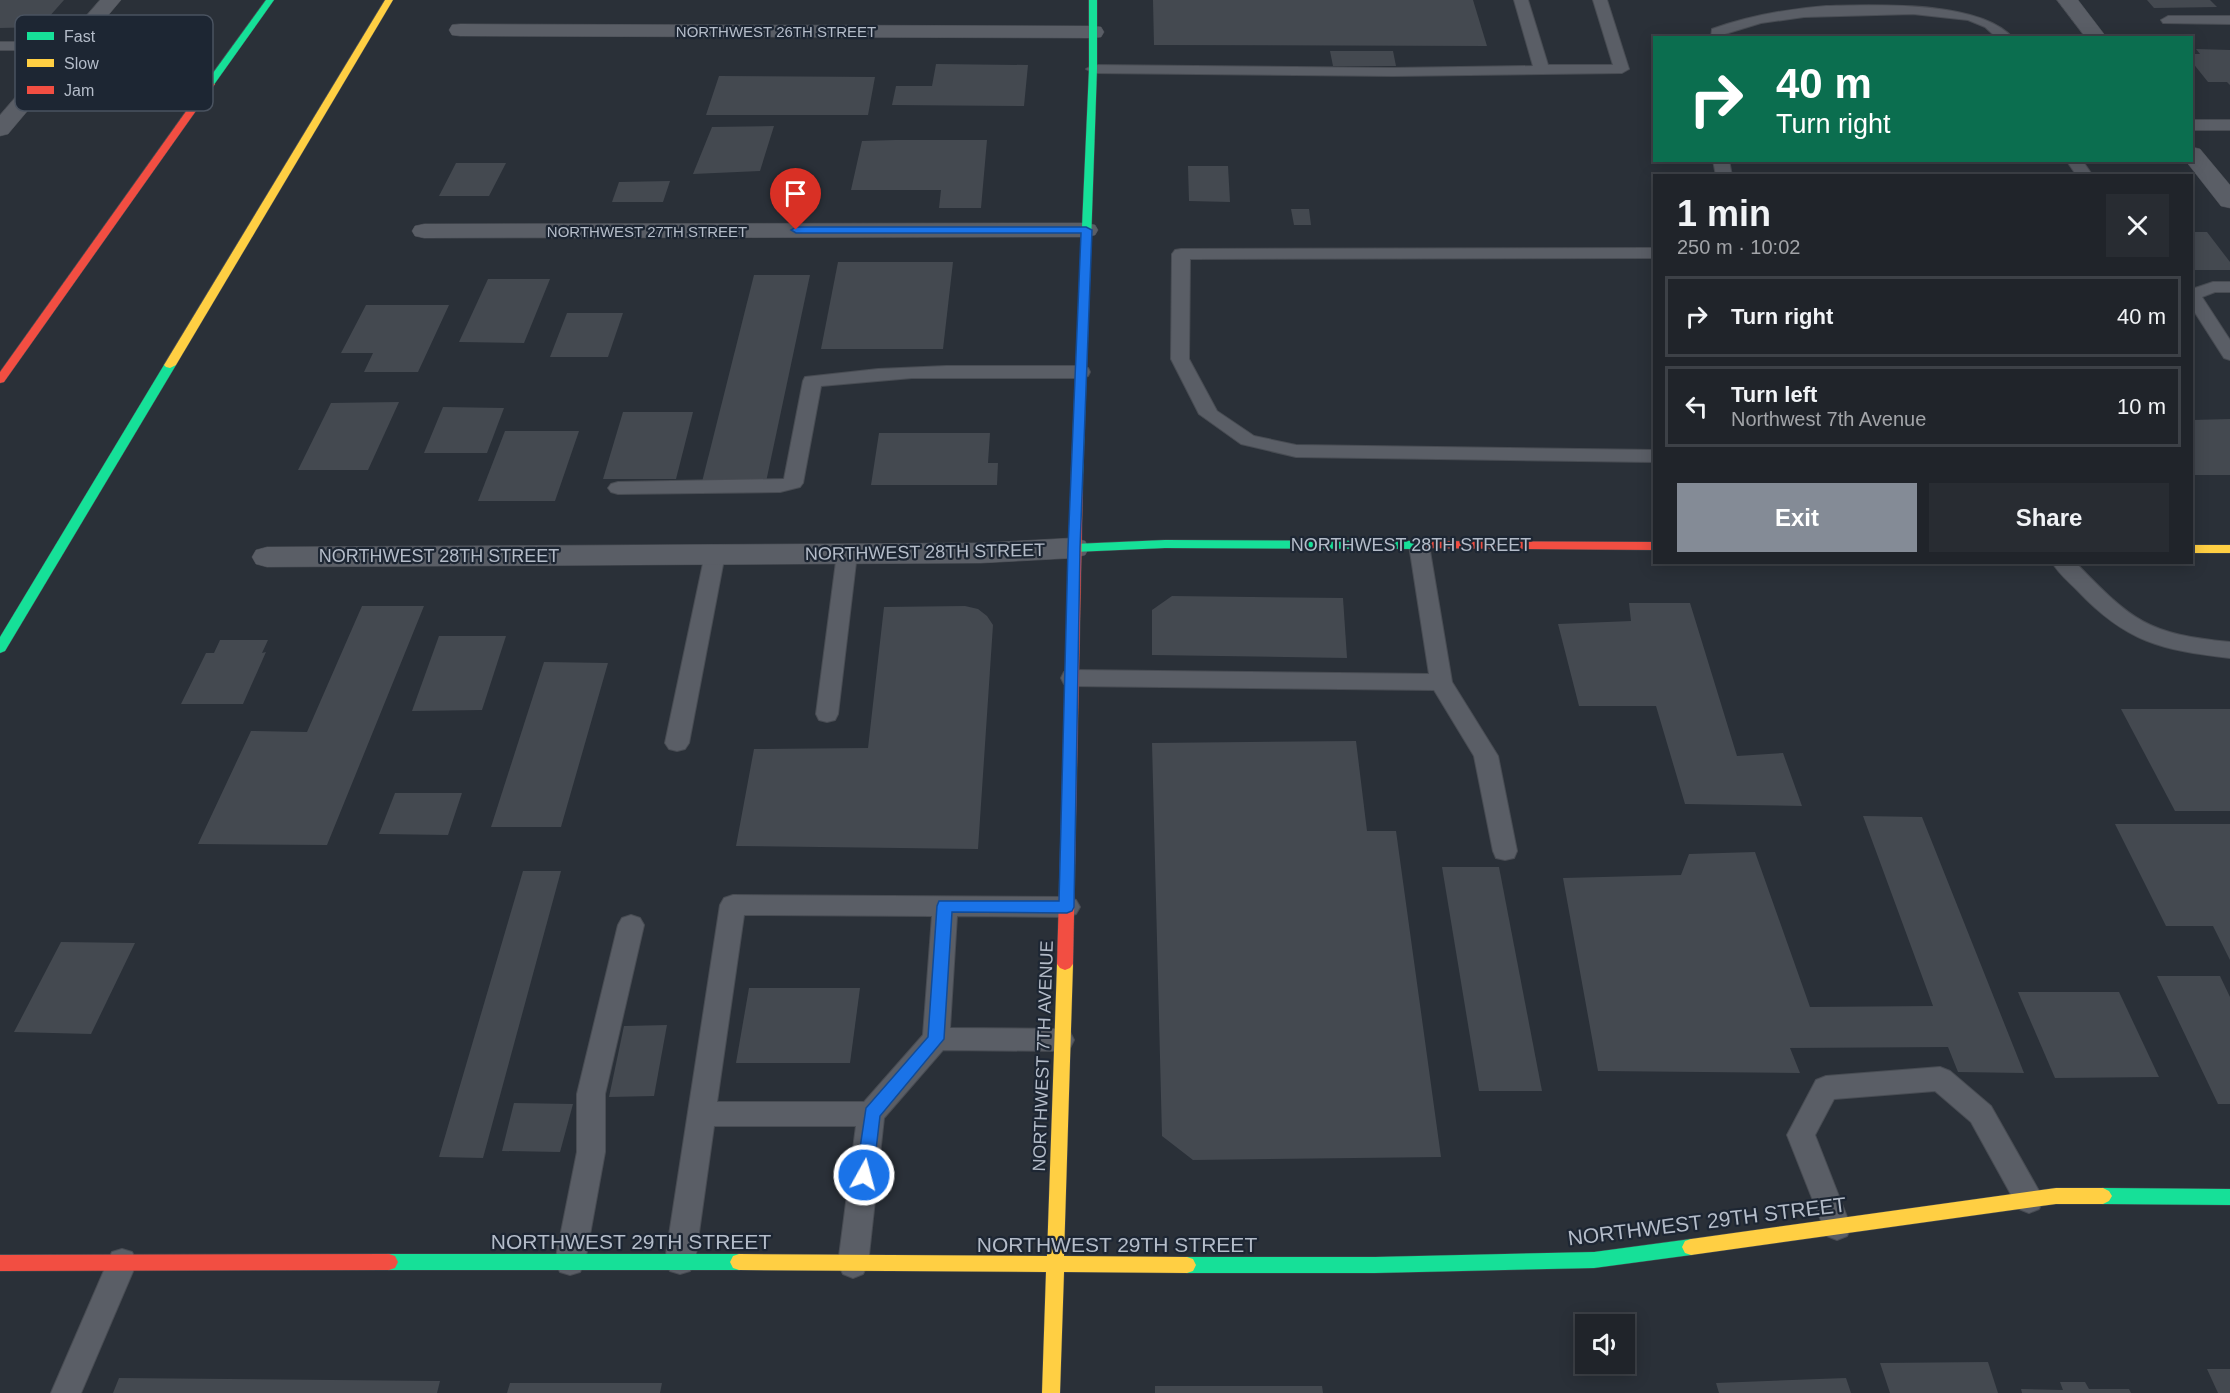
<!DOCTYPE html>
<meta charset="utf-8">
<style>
:root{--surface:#20242a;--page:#282c32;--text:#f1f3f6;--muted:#a2a4a8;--line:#3d4147;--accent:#848b96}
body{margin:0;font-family:Arial,sans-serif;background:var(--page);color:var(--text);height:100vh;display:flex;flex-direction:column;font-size:22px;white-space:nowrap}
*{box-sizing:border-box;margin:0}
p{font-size:20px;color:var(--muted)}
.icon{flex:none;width:33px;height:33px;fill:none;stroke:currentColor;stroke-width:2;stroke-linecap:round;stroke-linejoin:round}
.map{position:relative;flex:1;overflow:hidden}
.side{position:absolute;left:1653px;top:174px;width:540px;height:390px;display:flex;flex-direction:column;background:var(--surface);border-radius:0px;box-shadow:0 3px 15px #0003,0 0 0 2px var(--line)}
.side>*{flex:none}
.top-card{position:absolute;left:1653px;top:36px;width:540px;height:126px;border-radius:0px;box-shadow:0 3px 15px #0003,0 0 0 2px var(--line);background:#0b6e4f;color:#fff;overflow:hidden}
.buttons{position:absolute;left:1575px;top:1314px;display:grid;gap:12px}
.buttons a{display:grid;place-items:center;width:60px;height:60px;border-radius:0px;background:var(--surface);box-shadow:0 3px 15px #0003,0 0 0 2px var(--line);font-size:30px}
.pin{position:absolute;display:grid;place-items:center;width:51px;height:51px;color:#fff;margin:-62px -26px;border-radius:50% 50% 50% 0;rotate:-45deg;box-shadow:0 0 6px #0007}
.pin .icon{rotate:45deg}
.me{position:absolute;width:66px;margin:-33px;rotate:7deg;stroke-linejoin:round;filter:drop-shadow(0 0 4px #0008)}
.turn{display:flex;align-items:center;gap:21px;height:126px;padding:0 24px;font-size:27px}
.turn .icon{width:78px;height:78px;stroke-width:2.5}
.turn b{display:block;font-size:42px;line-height:51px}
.round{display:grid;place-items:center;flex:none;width:63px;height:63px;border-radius:0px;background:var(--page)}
.headline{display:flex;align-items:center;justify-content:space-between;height:102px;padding:0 24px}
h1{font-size:36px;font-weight:700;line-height:45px}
.button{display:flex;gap:12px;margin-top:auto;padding:12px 24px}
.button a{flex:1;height:69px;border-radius:0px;background:var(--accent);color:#fff;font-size:24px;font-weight:700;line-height:69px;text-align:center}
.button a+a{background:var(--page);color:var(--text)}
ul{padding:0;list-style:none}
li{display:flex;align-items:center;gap:18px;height:81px;margin:0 12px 9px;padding:0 12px;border:3px solid var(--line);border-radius:0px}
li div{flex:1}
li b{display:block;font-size:22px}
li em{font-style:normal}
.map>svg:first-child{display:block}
</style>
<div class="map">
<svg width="2230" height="1393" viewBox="0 0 2230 1393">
<rect width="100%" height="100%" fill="#2a3038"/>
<!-- building -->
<g fill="#444950">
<path d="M0 0H64L40 27 0 28Z"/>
<path d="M1153 0H1473L1487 46 1154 45Z"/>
<path d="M2147 0H2210L2217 7 2154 8Z"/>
<path d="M2196 49 2230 50V85L2227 82H2208L2192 62V54H2200Z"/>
<path d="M1330 51H1393L1396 66H1333Z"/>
<path d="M936 64 1028 65 1024 106 892 105 896 86H932Z"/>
<path d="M719 76 875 77 868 115H706Z"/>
<path d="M774 126 760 171 693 174 712 127Z"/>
<path d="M895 140H987L981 208H939L941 190H851L862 141Z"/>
<path d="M456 163H506L489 196H439Z"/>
<path d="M1188 166H1228L1230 202 1189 201Z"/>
<path d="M670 181 663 202H612L619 182Z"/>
<path d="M1291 209H1309L1311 225H1294Z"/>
<path d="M2192 232H2207L2230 262V270H2192Z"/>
<path d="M838 262H953L943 349H821Z"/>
<path d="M754 275H810L766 482H702Z"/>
<path d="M488 279H550L524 343 459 342Z"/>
<path d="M366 305H449L418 372H364L373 353H341Z"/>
<path d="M567 313H623L608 357H550Z"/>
<path d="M399 402 368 470H298L331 403Z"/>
<path d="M443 407 504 408 487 453H424Z"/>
<path d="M623 412H693L676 479H603Z"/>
<path d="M2230 419V475H2192V420Z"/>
<path d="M505 431H579L555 501H478Z"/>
<path d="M879 433H990L988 463H998L997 485H871Z"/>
<path d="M1172 596 1343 598 1347 658 1152 655V610Z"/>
<path d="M1629 603H1690L1737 756 1783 753 1802 806 1685 804 1656 706H1579L1558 624 1631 621Z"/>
<path d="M362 606H424L327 845 198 844 251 731 307 732Z"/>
<path d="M965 606 978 609 987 616 993 625 978 849 736 846 754 749 868 748 884 607Z"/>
<path d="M439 636H506L482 710 412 711Z"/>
<path d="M220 640H268L262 653 266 652 243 704H181L206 653H214Z"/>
<path d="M544 662 608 663 561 827H491Z"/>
<path d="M2121 709H2230V811H2175Z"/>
<path d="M1356 741 1367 831H1396L1441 1157 1193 1160 1162 1136 1152 743Z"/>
<path d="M395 793H462L448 835 379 834Z"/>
<path d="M1863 816 1922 817 2024 1073 1958 1072 1948 1047 1790 1048 1800 1073 1598 1071 1563 878 1681 875 1689 854 1755 852 1810 1007 1933 1006Z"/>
<path d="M2115 824H2230V960L2213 926H2166Z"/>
<path d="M1442 867H1499L1542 1091H1479Z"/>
<path d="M523 871H561L483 1158 439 1157Z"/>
<path d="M61 942 135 943 91 1034 14 1032Z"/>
<path d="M2157 976H2220L2230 997V1104H2218Z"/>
<path d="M749 988H860L850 1063H736Z"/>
<path d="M2018 992H2119L2159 1077 2055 1078Z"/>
<path d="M667 1025 654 1096 609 1097 624 1026Z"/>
<path d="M514 1103 573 1104 560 1152 502 1151Z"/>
<path d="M1988 1362 1998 1393H1890L1880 1363Z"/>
<path d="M2207 1369H2230V1393H2218Z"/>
<path d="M119 1378 440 1381 437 1393H113Z"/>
<path d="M1846 1378 1851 1393H1719L1716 1383Z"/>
<path d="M2060 1382H2085L2089 1389H2129L2131 1393H2022L2021 1389 2063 1390Z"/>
<path d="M510 1383H662L660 1393H507Z"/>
<path d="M1155 1386H1322L1323 1393H1155Z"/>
</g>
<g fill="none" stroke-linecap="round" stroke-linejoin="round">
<defs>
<g id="lane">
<path d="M1514 0H1528L1548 65H1613L1593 0H1607L1629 69 1622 73 1393 76 1093 73 1086 69 1093 65 1393 68 1533 66Z"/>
<path d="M1826 6C1876 5 1979 0 2013 38H1997L1985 27 1968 20 1913 14 1804 17 1761 23 1725 34V38H1711L1712 29C1749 16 1787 9 1826 6Z"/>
<path d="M2168 16H2230V24L2163 23 2161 20Z"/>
<path d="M0 42H71L78 46 71 50H0Z"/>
<rect x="2192" y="120" width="38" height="10"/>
<path d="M1713 160H1729L1732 176H1716Z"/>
<path d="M2066 160H2082L2093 176H2077Z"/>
<path d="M1654 248V258L1190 259 1189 359 1217 411 1254 436 1296 445 1654 450V462L1296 457 1241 444 1199 414 1171 359 1172 254 1175 250 1181 249Z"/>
<path d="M2213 282H2230V292H2215L2202 297 2230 340V360L2224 358 2192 308V289Z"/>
<path d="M946 366H1081L1088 368 1090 372 1088 376 1081 378H912L821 386 803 483 800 487 780 492 618 494 611 492 608 488 611 484 618 482 784 479 803 381 805 377 878 369Z"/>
<path d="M1419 538 1426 540 1429 545 1452 682 1498 756 1517 851 1514 858 1505 860 1496 858 1493 851 1474 756 1434 690 1072 686 1064 684 1061 678 1064 672 1072 670 1429 674 1409 545 1412 540Z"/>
<path d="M715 547 722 549 725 554 689 743 685 749 677 751 669 749 665 743 705 554 708 549Z"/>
<path d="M847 547 854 549 857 554 838 714 835 720 827 722 819 720 816 714 837 554 840 549Z"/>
<path d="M2052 562H2075C2132 621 2147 634 2230 642V658C2161 650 2126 642 2077 590 2068 581 2058 573 2052 562Z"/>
<path d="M733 895 1067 897 1076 900 1080 907 1076 914 1067 917 957 916 950 1028 1061 1029 1070 1032 1074 1040 1070 1048 1061 1051 943 1050 884 1118 868 1264 863 1274 853 1278 843 1274 838 1264 856 1126H714L695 1261 690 1271 680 1274 670 1271 665 1261 720 905 724 898ZM744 915 932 916 923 1035 864 1102H717Z"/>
<path d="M631 915 640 918 644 925 605 1094V1152L585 1262 580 1272 570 1275 560 1272 555 1262 577 1152V1094L618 925 622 918Z"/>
<path d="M1940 1067 1950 1071 1991 1106 2039 1191 2043 1200 2039 1209 2029 1213 2019 1209 1971 1122 1935 1091 1834 1099 1815 1135 1851 1227 1847 1236 1837 1240 1827 1236 1787 1135 1816 1080 1826 1076Z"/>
<path d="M122 1249 132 1252 137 1262 81 1393H51L112 1252Z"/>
</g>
<g id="street">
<path d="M100 0H121L8 134 0 136V115Z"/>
<path d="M2057 0H2078L2107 38H2086Z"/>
<path d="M460 24 1093 26 1101 27 1104 32 1101 37 1093 38 460 36 452 35 449 30 452 25Z"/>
<path d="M2192 147 2200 149 2230 185V208L2221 206 2185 160H2192Z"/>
<path d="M1086 223 1095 225 1098 230 1095 235 1086 237 424 238 415 236 412 231 415 226 424 224Z"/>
<path d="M1074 538 1085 541 1089 548 1085 555 1074 558 981 563 267 567 256 564 252 557 256 550 267 547 981 543Z"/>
</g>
<g id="fast">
<path d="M266 0H274L213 86H207L205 84Z"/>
<path d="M1089 0H1097V69L1083 475 1077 479 1071 475 1089 69Z"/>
<path d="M170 362 176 365 5 651 0 653V637L164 365Z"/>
<path d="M1165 540 1425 541 1431 545 1425 549 1165 548 1074 552 1068 548 1074 544Z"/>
<path d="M2103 1188 2230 1189V1205L2103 1204 2097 1201 2094 1196 2097 1191Z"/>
<path d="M1691 1239 1697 1241 1700 1247 1697 1253 1691 1255 1594 1268 1375 1273H1187L1181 1271 1178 1265 1181 1259 1187 1257H1375L1594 1252Z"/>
<path d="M389 1254H739L745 1256 748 1262 745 1268 739 1270H389L383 1268 380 1262 383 1256Z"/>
</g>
<g id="slow">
<path d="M385 0H393L176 365 170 368 166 367 164 365Z"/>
<rect x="2192" y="545" width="38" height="8"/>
<path d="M1065 958 1070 960 1073 964 1064 1256 1187 1257 1193 1259 1196 1265 1193 1271 1187 1273 1064 1272 1060 1393H1042L1046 1272 739 1270 733 1268 730 1262 733 1256 739 1254 1047 1256 1057 964 1060 960Z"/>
<path d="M2056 1188H2103L2109 1191 2112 1196 2109 1201 2103 1204H2056L1691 1255 1685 1253 1682 1247 1685 1241 1691 1239Z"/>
</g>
<g id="jam">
<path d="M207 82 215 84 4 382 0 383V372Z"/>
<path d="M1077 471 1083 475 1073 964 1070 968 1065 970 1060 968 1057 964 1071 475Z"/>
<path d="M1425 541 1654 542V550L1421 548 1419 545 1421 542Z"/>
<path d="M389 1254 395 1256 398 1262 395 1268 389 1270 0 1271V1255Z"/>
</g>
</defs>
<!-- lane casing -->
<use href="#lane" stroke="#484c53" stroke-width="2"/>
<!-- street casing -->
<use href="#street" stroke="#484c53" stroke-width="1"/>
<!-- fast casing -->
<use href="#fast" stroke="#484c53" stroke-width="1"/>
<!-- slow casing -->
<use href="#slow" stroke="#484c53" stroke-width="1"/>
<!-- jam casing -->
<use href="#jam" stroke="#484c53" stroke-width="1"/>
<!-- lane -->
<use href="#lane" fill="#5a5e66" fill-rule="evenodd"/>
<!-- street -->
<use href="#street" fill="#5a5e66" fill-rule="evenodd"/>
<!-- fast -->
<use href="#fast" fill="#16e098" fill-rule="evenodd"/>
<!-- slow -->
<use href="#slow" fill="#ffcf43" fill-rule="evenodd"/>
<!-- jam -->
<use href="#jam" fill="#f24e42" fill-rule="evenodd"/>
</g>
<!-- route -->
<path fill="#1a73e8" stroke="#114b97" stroke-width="1.5" d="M1086 227 1092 230 1080 548 1074 907 1072 911 1067 913 952 912 944 1039 880 1116 873 1175 870 1181 864 1183 858 1181 856 1175 866 1108 928 1037 937 906 939 901H1059L1068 548 1081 233H796L791 230 796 227Z"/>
<g text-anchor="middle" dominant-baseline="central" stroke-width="4.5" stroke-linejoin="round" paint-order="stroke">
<!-- far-street labels -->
<g font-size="15" fill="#b4bcc9" stroke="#1d2633">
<text x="776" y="31">NORTHWEST 26TH STREET</text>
<text x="647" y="231">NORTHWEST 27TH STREET</text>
</g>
<!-- street labels -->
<g font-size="18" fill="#b4bcc9" stroke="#1d2633">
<text x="1411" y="545">NORTHWEST 28TH STREET</text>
<text transform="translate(925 552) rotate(-1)">NORTHWEST 28TH STREET</text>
<text x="439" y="556">NORTHWEST 28TH STREET</text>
<text transform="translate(1043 1056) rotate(-88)">NORTHWEST 7TH AVENUE</text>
</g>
<!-- near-street labels -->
<g font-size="21" fill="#b4bcc9" stroke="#1d2633">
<text transform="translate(1707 1221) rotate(-7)">NORTHWEST 29TH STREET</text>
<text x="631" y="1241">NORTHWEST 29TH STREET</text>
<text x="1117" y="1244">NORTHWEST 29TH STREET</text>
</g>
</g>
<!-- legend -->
<rect x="15" y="15" width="198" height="96" rx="9" fill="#1d2633" stroke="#4a5360" stroke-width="1.5"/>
<rect x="27" y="32" width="27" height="8" fill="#16e098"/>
<rect x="27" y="59" width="27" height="8" fill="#ffcf43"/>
<rect x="27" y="86" width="27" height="8" fill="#f24e42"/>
<g font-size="16" fill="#b4bcc9">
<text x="64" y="42">Fast</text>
<text x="64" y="69">Slow</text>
<text x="64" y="96">Jam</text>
</g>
</svg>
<div class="buttons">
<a><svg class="icon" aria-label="sound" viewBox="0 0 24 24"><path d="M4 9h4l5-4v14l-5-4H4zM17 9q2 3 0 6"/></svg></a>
</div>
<div class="pin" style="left:796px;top:230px;background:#d93025"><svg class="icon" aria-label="arrive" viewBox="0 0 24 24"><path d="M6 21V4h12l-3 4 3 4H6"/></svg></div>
<svg class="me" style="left:864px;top:1175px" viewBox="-20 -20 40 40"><circle r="17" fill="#1a73e8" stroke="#fff" stroke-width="3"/><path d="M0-11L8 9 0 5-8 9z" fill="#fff"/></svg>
<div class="top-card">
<div class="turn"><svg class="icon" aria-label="right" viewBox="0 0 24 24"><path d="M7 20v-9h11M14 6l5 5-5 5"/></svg><div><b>40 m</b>Turn right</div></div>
</div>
<section class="side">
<div class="headline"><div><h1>1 min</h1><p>250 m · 10:02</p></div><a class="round"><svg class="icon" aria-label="close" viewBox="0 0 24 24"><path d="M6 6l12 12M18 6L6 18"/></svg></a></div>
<ul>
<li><svg class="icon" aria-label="right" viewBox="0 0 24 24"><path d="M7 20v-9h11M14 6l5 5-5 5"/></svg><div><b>Turn right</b></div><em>40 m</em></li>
<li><svg class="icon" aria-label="left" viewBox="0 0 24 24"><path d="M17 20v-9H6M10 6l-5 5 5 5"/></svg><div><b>Turn left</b><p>Northwest 7th Avenue</p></div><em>10 m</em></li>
</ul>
<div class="button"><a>Exit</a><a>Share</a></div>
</section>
</div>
